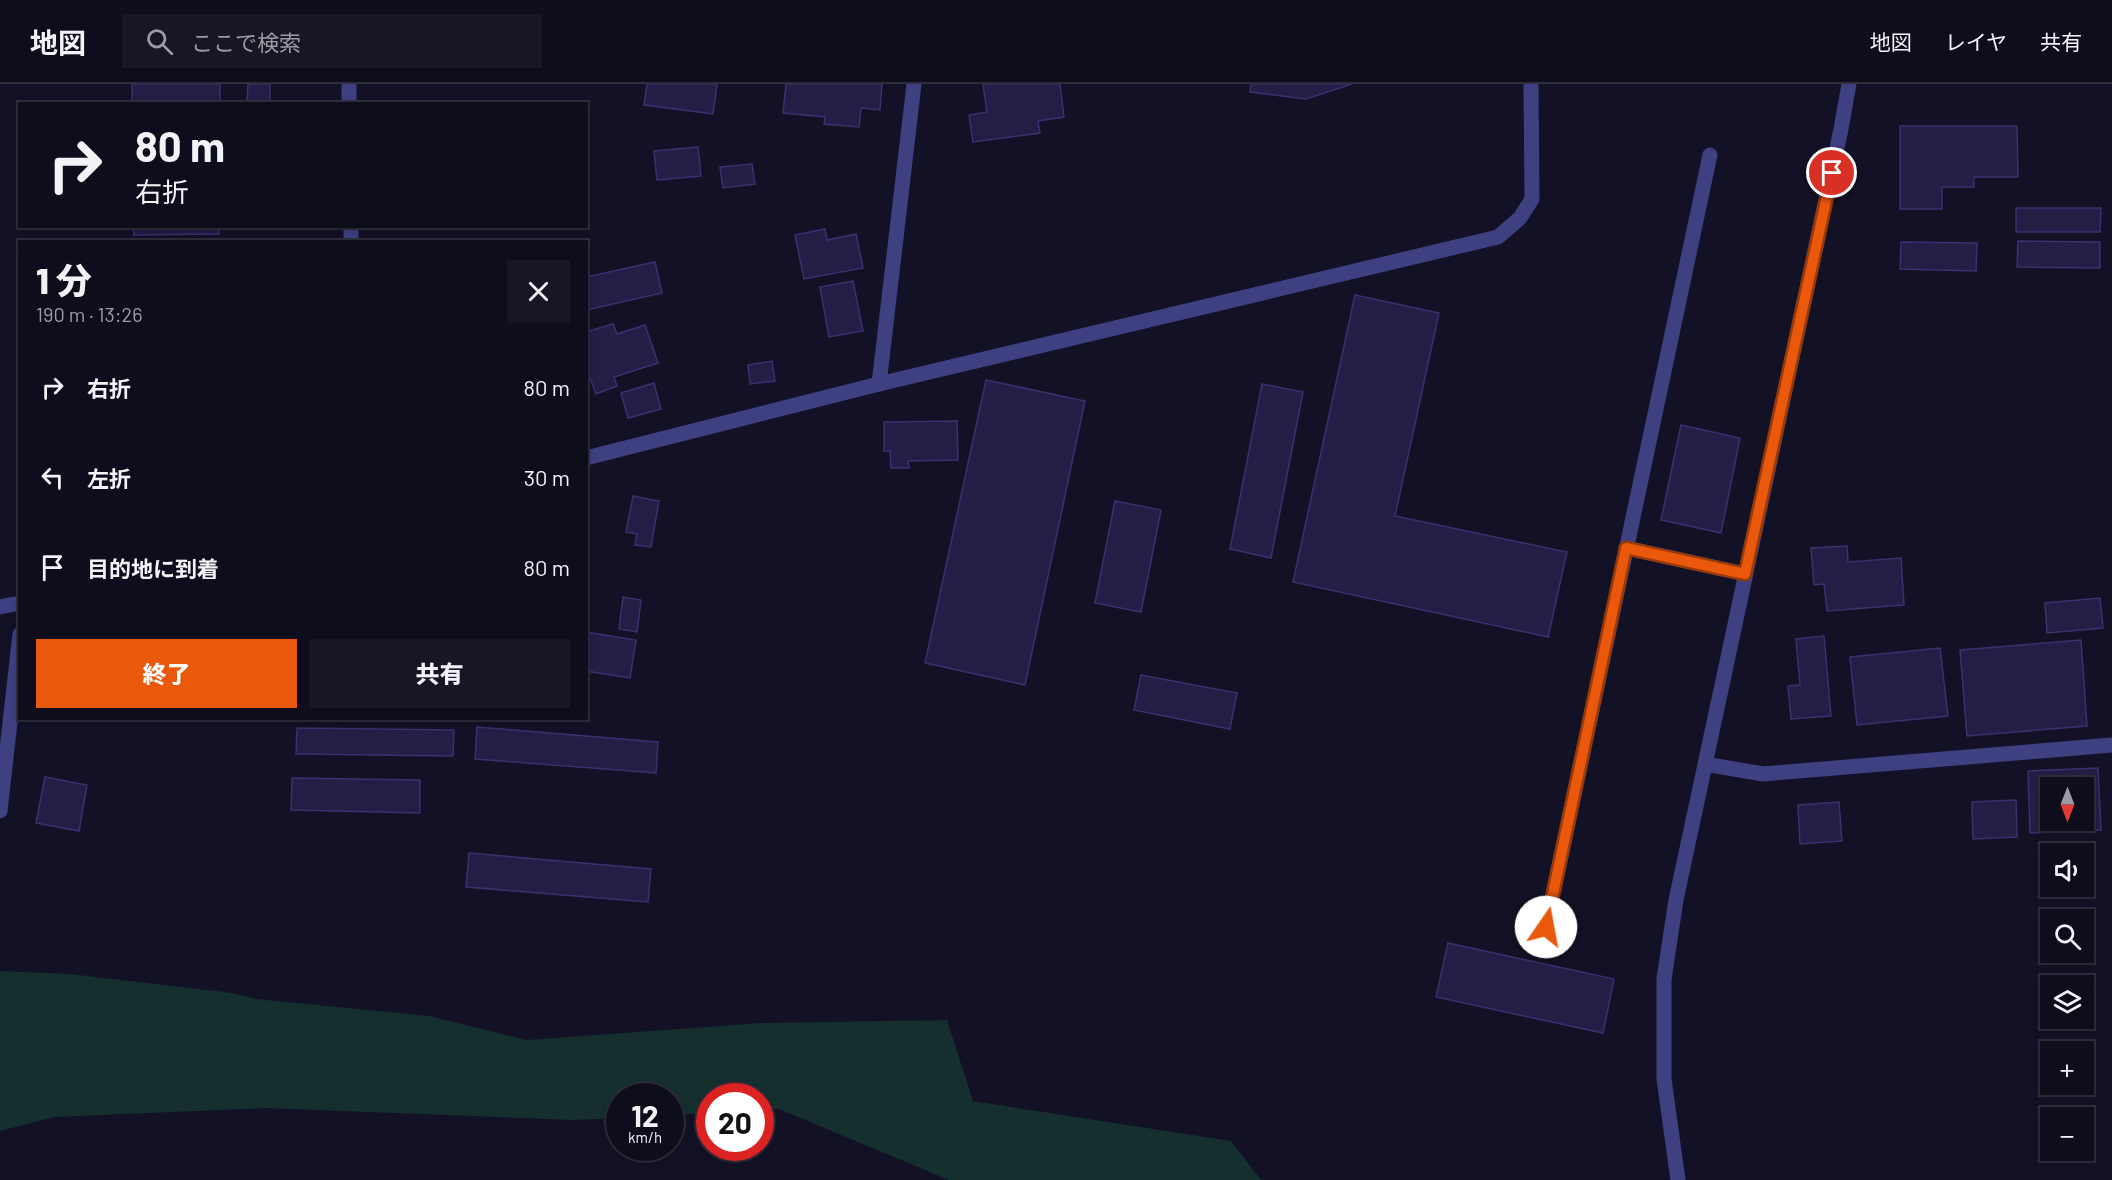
<!DOCTYPE html>
<html lang="ja">
<meta charset="utf-8">
<style>
:root{--surface:#0e0d1c;--page:#171625;--text:#f1f3f6;--muted:#9b9ca3;--line:#2e2d3b;--accent:#ea580c}
body{margin:0;font-family:Barlow,"Noto Sans JP",sans-serif;background:var(--page);color:var(--text);height:100vh;display:flex;flex-direction:column;font-size:22px;white-space:nowrap}
*{box-sizing:border-box;margin:0}
p{font-size:20px;color:var(--muted)}
.icon{flex:none;width:33px;height:33px;fill:none;stroke:currentColor;stroke-width:2;stroke-linecap:round;stroke-linejoin:round}
.map{position:relative;flex:1;overflow:hidden}
.sheet{position:absolute;left:18px;top:156px;width:570px;height:480px;display:flex;flex-direction:column;background:var(--surface);border-radius:0px;box-shadow:0 3px 9px #0003,0 0 0 2px var(--line)}
.sheet>*{flex:none}
.guide{position:absolute;left:18px;top:18px;width:570px;height:126px;border-radius:0px;box-shadow:0 3px 9px #0003,0 0 0 2px var(--line);background:#0e0d1c;color:var(--text);overflow:hidden}
.needle{width:39px;rotate:180deg}
.buttons{position:absolute;left:2040px;top:693px;display:grid;gap:12px}
.buttons a{display:grid;place-items:center;width:54px;height:54px;border-radius:0px;background:var(--surface);box-shadow:0 3px 9px #0003,0 0 0 2px var(--line);font-size:30px}
.speed{position:absolute;left:606px;top:999px;display:flex;gap:12px;font-size:30px;font-weight:700;text-align:center}
.speed>*{display:grid;place-content:center;width:78px;height:78px;border-radius:50%;background:var(--surface);box-shadow:0 3px 9px #0003,0 0 0 2px var(--line);line-height:1}
.speed small{font-size:15px;font-weight:400}
.speed .limit{border:9px solid #d22;background:#fff;color:#111}
.pin{position:absolute;display:grid;place-items:center;width:51px;height:51px;color:#fff;margin:-26px;border:3px solid #fff;border-radius:50%;box-shadow:0 2px 6px #0007}
.me{position:absolute;width:66px;margin:-33px;rotate:12deg;stroke-linejoin:round;filter:drop-shadow(0 0 4px #0008)}
.turn{display:flex;align-items:center;gap:21px;height:126px;padding:0 18px;font-size:27px}
.turn .icon{width:78px;height:78px;stroke-width:2.5}
.turn b{display:block;font-size:42px;line-height:51px}
.round{display:grid;place-items:center;flex:none;width:63px;height:63px;border-radius:0px;background:var(--page)}
.overview{display:flex;align-items:center;justify-content:space-between;height:102px;padding:0 18px}
h1{font-size:36px;font-weight:800;line-height:45px}
.cta{display:flex;gap:12px;margin-top:auto;padding:12px 18px}
.cta a{flex:1;height:69px;border-radius:0px;background:var(--accent);color:#fff;font-size:24px;font-weight:800;line-height:69px;text-align:center}
.cta a+a{background:var(--page);color:var(--text)}
ul{padding:0;list-style:none}
li{display:flex;align-items:center;gap:18px;height:90px;padding:0 18px}
li div{flex:1}
li b{display:block;font-size:22px}
li em{font-style:normal}
header{display:flex;align-items:center;gap:36px;box-sizing:border-box;height:84px;padding:0 30px;background:var(--surface);border-bottom:2px solid var(--line)}
header strong{font-size:28px}
nav{display:flex;gap:33px;margin-inline-start:auto;font-size:21px}
.search{width:420px;height:54px;background:var(--page);display:flex;align-items:center;gap:15px;box-sizing:border-box;padding:0 21px;border-radius:0px;color:var(--muted);font-size:22px}
.map>svg:first-child{display:block}
</style>
<header>
<strong>地図</strong>
<div class="search"><svg class="icon" aria-label="search" viewBox="0 0 24 24"><circle cx="10" cy="10" r="6"/><path d="M15 15l6 6"/></svg>ここで検索</div>
<nav><a>地図</a><a>レイヤ</a><a>共有</a></nav>
</header>
<div class="map">
<svg width="2112" height="1096" viewBox="0 0 2112 1096">
<rect width="100%" height="100%" fill="#131125"/>
<!-- green -->
<path fill="#142f2d" d="M0 887 70 890 232 909 256 915 429 932 527 956 762 939 947 936 973 1017 1231 1057 1261 1096H949L779 1025 761 1026 760 1012H710L709 1029 671 1031 670 1012H620L619 1034 573 1036 265 1024 55 1033 0 1047Z"/>
<!-- building -->
<g fill="#231e45" stroke="#3a3170" stroke-width="1.5" fill-rule="evenodd">
<rect x="132" y="0" width="88" height="20"/>
<path d="M248 0H270V20H247Z"/>
<path d="M647 0H717L713 30 644 21Z"/>
<path d="M786 0H882L880 26 861 24 859 43 824 40 825 33 783 29Z"/>
<path d="M983 0H1060L1064 33 1038 37 1040 49 973 58 969 31 987 28Z"/>
<path d="M1251 0H1352L1306 15 1250 8Z"/>
<path d="M1900 42H2017L2018 93H1974V103H1942V125H1900Z"/>
<path d="M698 63 701 92 657 96 654 67Z"/>
<path d="M752 80 755 100 723 104 720 83Z"/>
<path d="M2016 124H2101L2100 148H2016Z"/>
<path d="M133 142H219V150L134 151Z"/>
<path d="M825 145 827 156 856 150 863 184 804 195 795 151Z"/>
<path d="M2018 157 2100 158V184L2017 183Z"/>
<path d="M1901 158 1977 159 1976 187 1900 185Z"/>
<path d="M655 178 662 209 586 226V193Z"/>
<path d="M853 197 863 247 829 253 820 203Z"/>
<path d="M1355 211 1439 229 1395 432 1567 468 1548 553 1293 498Z"/>
<path d="M613 240 617 250 645 241 658 279 614 293 617 302 596 310 586 283V248Z"/>
<path d="M772 277 775 297 750 300 748 281Z"/>
<path d="M986 296 1085 317 1025 601 925 579Z"/>
<path d="M654 299 661 325 628 334 621 309Z"/>
<path d="M1262 300 1303 308 1271 474 1230 465Z"/>
<path d="M957 337 958 376 908 377 909 384H891L890 367H884V338Z"/>
<path d="M1681 341 1740 354 1721 449 1661 436Z"/>
<path d="M633 412 659 417 651 463 635 461 637 450 626 448Z"/>
<path d="M1115 417 1161 426 1141 528 1095 519Z"/>
<path d="M1847 462 1848 478 1901 474 1904 521 1827 527 1824 500 1814 501 1811 464Z"/>
<path d="M623 513 641 516 637 548 619 545Z"/>
<path d="M2100 514 2103 544 2047 549 2045 519Z"/>
<path d="M586 548 636 556 630 594 586 587Z"/>
<path d="M1824 552 1831 632 1791 635 1788 602 1800 601 1796 555Z"/>
<path d="M2081 556 2087 642 1967 652 1960 566Z"/>
<path d="M1940 564 1948 632 1857 641 1850 573Z"/>
<path d="M1141 591 1237 609 1230 645 1134 626Z"/>
<path d="M477 643 658 658 656 689 475 675Z"/>
<path d="M297 644 454 646 453 672 296 670Z"/>
<path d="M2098 684 2101 746 2030 749 2028 687ZM2050 704H2084V736H2050Z"/>
<path d="M45 693 87 701 79 747 36 739Z"/>
<path d="M292 694 420 696V729L291 726Z"/>
<path d="M2016 716 2017 753 1973 755 1972 718Z"/>
<path d="M1839 718 1842 757 1800 760 1798 721Z"/>
<path d="M469 769 651 785 648 818 466 803Z"/>
<path d="M1448 859 1614 895 1603 949 1436 913Z"/>
</g>
<g fill="none" stroke-linecap="round" stroke-linejoin="round">
<!-- service -->
<g stroke="#3e4082" stroke-width="15">
<path d="M349 0V20"/>
<path d="M351 142V158"/>
<path d="M879 300 914 0"/>
<path d="M1626 464 1745 490"/>
<path d="M1705 680 1763 690 2112 661"/>
<path d="M0 727 20 550"/>
<path d="M1546 843 1710 71"/>
</g>
<!-- minor -->
<g stroke="#3e4082" stroke-width="15">
<path d="M586 374 879 300 1498 153 1520 134 1532 115 1531 0"/>
<path d="M0 523 20 519"/>
<path d="M1678 1096 1664 995V895L1676 816 1841 45 1849 0"/>
</g>
</g>
<g fill="none" stroke-linecap="round" stroke-linejoin="round">
<defs>
<path id="route" d="M1546 843 1626 464 1745 490 1832 89"/>
</defs>
<!-- route casing -->
<use href="#route" stroke="#983908" stroke-width="15"/>
<!-- route -->
<use href="#route" stroke="#ea580c" stroke-width="10"/>
</g>
</svg>
<div class="buttons">
<a><svg class="needle" viewBox="-14 -14 28 28"><path d="M0-13l5 13h-10z" fill="#e53935"/><path d="M0 13l5-13h-10z" fill="#9b9ca3"/></svg></a>
<a><svg class="icon" aria-label="sound" viewBox="0 0 24 24"><path d="M4 9h4l5-4v14l-5-4H4zM17 9q2 3 0 6"/></svg></a>
<a><svg class="icon" aria-label="search" viewBox="0 0 24 24"><circle cx="10" cy="10" r="6"/><path d="M15 15l6 6"/></svg></a>
<a><svg class="icon" aria-label="layers" viewBox="0 0 24 24"><path d="M12 4l9 5-9 5-9-5zM3 14l9 5 9-5"/></svg></a>
<a>+</a>
<a>−</a>
</div>
<div class="speed"><div>12<small>km/h</small></div><div class="limit">20</div></div>
<div class="pin" style="left:1832px;top:89px;background:#d93025"><svg class="icon" aria-label="arrive" viewBox="0 0 24 24"><path d="M6 21V4h12l-3 4 3 4H6"/></svg></div>
<svg class="me" style="left:1546px;top:843px" viewBox="-20 -20 40 40"><circle r="19" fill="#fff"/><path d="M0-13L10 11 0 6-10 11z" fill="#ea580c"/></svg>
<div class="guide">
<div class="turn"><svg class="icon" aria-label="right" viewBox="0 0 24 24"><path d="M7 20v-9h11M14 6l5 5-5 5"/></svg><div><b>80 m</b>右折</div></div>
</div>
<section class="sheet">
<div class="overview"><div><h1>1 分</h1><p>190 m · 13:26</p></div><a class="round"><svg class="icon" aria-label="close" viewBox="0 0 24 24"><path d="M6 6l12 12M18 6L6 18"/></svg></a></div>
<ul>
<li><svg class="icon" aria-label="right" viewBox="0 0 24 24"><path d="M7 20v-9h11M14 6l5 5-5 5"/></svg><div><b>右折</b></div><em>80 m</em></li>
<li><svg class="icon" aria-label="left" viewBox="0 0 24 24"><path d="M17 20v-9H6M10 6l-5 5 5 5"/></svg><div><b>左折</b></div><em>30 m</em></li>
<li><svg class="icon" aria-label="arrive" viewBox="0 0 24 24"><path d="M6 21V4h12l-3 4 3 4H6"/></svg><div><b>目的地に到着</b></div><em>80 m</em></li>
</ul>
<div class="cta"><a>終了</a><a>共有</a></div>
</section>
</div>
